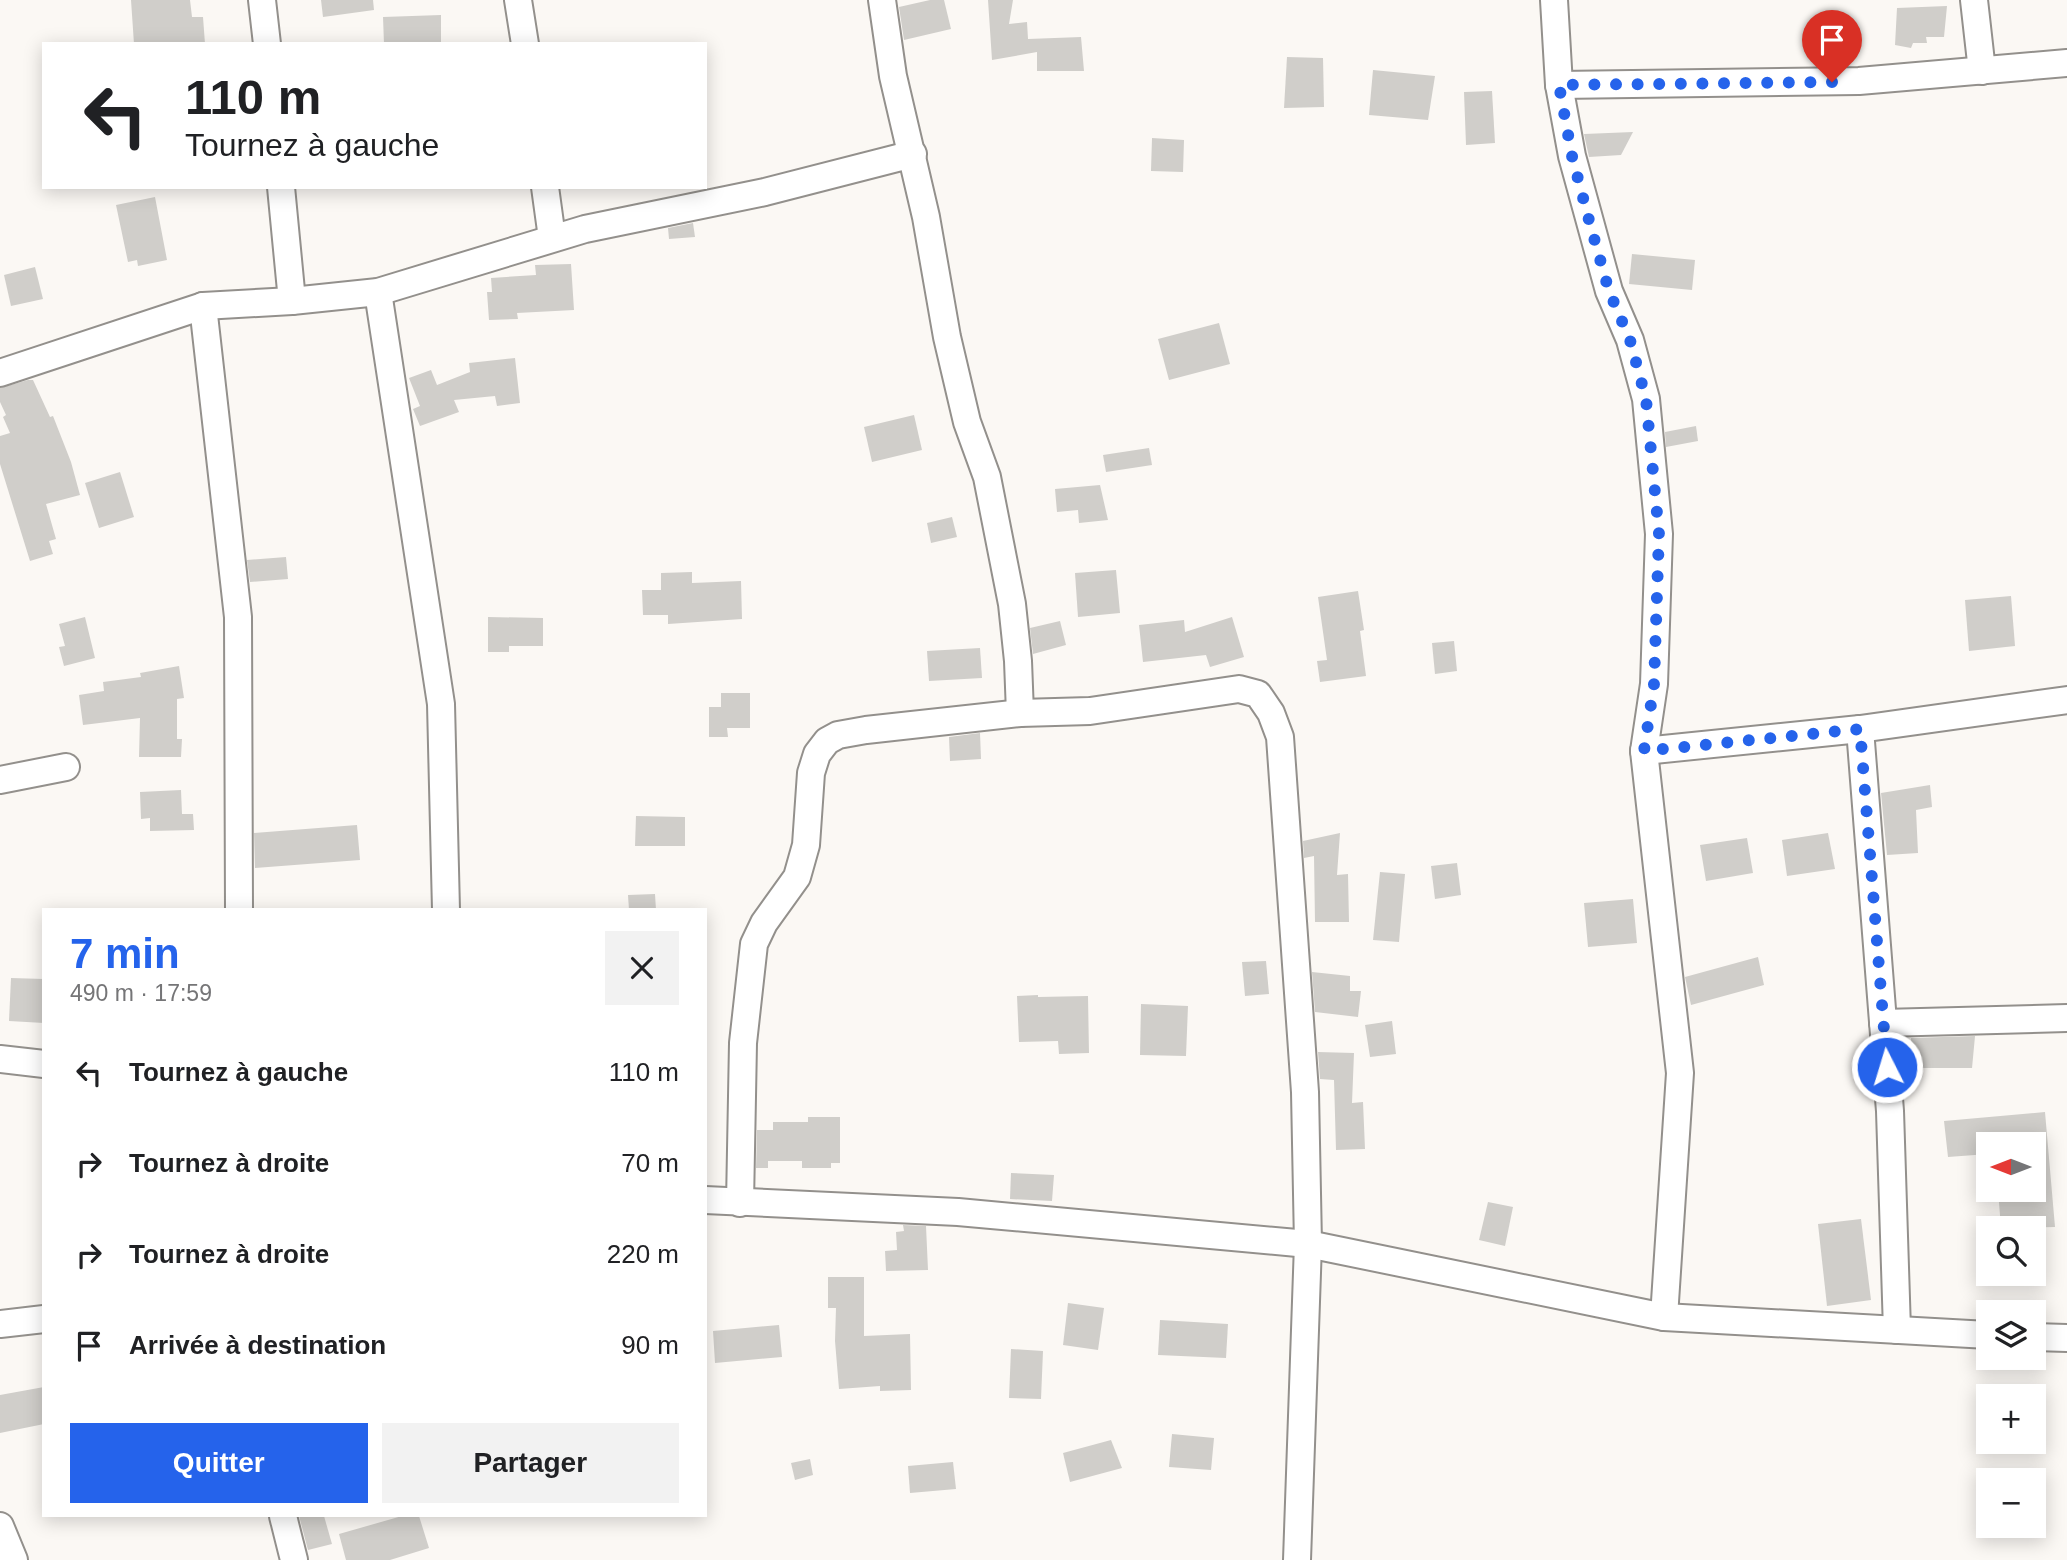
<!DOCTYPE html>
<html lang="fr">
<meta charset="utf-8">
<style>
:root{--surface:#fff;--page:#f2f2f2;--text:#202124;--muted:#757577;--accent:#2563eb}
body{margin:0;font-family:Helvetica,sans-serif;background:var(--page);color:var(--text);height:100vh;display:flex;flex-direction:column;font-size:26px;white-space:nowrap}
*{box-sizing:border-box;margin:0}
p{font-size:23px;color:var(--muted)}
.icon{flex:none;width:38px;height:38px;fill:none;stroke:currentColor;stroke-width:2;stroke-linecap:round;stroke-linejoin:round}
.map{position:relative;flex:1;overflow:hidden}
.drawer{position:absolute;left:42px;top:908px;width:665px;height:609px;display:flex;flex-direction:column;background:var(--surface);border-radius:0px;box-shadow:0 4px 18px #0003}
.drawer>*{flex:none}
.hud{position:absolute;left:42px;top:42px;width:665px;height:147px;border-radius:0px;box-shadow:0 4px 18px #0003;background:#fff;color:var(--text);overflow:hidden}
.needle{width:46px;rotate:270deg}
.controls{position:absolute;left:1976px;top:1132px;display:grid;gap:14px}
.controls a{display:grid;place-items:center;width:70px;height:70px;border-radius:0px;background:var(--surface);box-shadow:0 4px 18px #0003;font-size:35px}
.pin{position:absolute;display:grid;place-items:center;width:60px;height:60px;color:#fff;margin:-72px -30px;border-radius:50% 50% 50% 0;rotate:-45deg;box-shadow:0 0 7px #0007}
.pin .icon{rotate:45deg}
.me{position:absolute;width:77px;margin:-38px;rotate:355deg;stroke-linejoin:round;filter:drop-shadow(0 0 5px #0008)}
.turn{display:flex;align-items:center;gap:24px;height:147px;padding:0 28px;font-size:32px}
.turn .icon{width:91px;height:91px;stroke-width:2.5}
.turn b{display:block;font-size:49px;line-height:60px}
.round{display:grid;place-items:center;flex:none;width:74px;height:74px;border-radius:0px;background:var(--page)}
.overview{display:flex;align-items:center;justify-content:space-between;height:119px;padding:0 28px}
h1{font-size:42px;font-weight:700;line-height:52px;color:var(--accent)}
.cta{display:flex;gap:14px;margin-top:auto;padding:14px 28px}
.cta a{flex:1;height:80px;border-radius:0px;background:var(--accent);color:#fff;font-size:28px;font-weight:700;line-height:80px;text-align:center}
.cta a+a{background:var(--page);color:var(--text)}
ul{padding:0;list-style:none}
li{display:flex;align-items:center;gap:21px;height:91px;padding:0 28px}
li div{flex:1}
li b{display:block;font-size:26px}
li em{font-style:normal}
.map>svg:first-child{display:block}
</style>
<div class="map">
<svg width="2067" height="1560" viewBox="0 0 2067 1560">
<rect width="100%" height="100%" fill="#fbf8f4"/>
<!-- building -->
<g fill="#d0ceca">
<path d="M131 0H190L192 17H203L205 44H134Z"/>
<path d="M321 0H373L374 10 323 17Z"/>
<path d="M930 0H944L951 29 904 40 899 7Z"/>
<path d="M988 0H1013L1009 24 1027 22 1028 39 1081 37 1084 71H1037V52L992 60Z"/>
<path d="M1947 6 1944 37H1926L1927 43H1913L1911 48 1895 45 1897 8Z"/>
<path d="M441 15V44H384L383 17Z"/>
<path d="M1287 57 1323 58 1324 107 1284 108Z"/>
<path d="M1373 70 1435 76 1428 120 1369 115Z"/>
<path d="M1492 91 1495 143 1466 145 1464 92Z"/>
<path d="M1633 132 1621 155 1589 157 1584 134Z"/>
<path d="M1152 138 1184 140 1183 172 1151 171Z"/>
<path d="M155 197 167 260 138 266 137 260 128 262 116 205Z"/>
<path d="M693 223 695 237 669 239 668 228Z"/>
<path d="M1632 254 1695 260 1692 290 1629 284Z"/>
<path d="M571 264 574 310 517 313 518 319 489 320 487 292H492L491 278 536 275 535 265Z"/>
<path d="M35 267 43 299 11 306 4 275Z"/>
<path d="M1219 323 1230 364 1169 380 1158 339Z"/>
<path d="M515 358 520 403 497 406 495 396 454 400 459 412 420 426 413 409 420 406 409 378 431 370 437 385 470 372 469 363Z"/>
<path d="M28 380H33L50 417 53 416 71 462 80 495 46 504 56 539 49 541 53 554 30 561 0 464V436L10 433 3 417 6 415 0 402V388Z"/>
<path d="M914 415 922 450 872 462 864 427Z"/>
<path d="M1696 426 1698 441 1666 447 1665 432Z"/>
<path d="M1149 448 1152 465 1106 472 1103 455Z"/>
<path d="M120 472 134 517 99 528 85 483Z"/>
<path d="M1100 485 1108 520 1079 523 1078 510 1057 512 1055 489Z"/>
<path d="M952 517 957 537 931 543 927 523Z"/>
<path d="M286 557 288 579 250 582 247 560Z"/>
<path d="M1116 570 1120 613 1078 617 1075 573Z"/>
<path d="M692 572V583L741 581 742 619 668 624V615H643L642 590H661V573Z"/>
<path d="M1358 591 1364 630 1360 631 1366 676 1320 682 1317 661 1327 660 1318 597Z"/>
<path d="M2011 596 2015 646 1969 651 1965 600Z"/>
<path d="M85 617 95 658 64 666 59 647 65 646 59 624Z"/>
<path d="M488 617 543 618V646H509V652H488Z"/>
<path d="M1232 617 1244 657 1210 667 1206 655 1143 662 1139 625 1184 620 1185 632Z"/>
<path d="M1060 621 1066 645 1033 654 1030 628Z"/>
<path d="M1454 641 1457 671 1435 674 1432 643Z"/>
<path d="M980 648 982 678 929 681 927 651Z"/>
<path d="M179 666 184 698 177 699V739H182L181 757H139L140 718 83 725 79 695 104 691 103 682 141 677 140 673Z"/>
<path d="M721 693H750V728H727L728 737H709V707H721Z"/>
<path d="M980 733 981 759 950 761 949 737Z"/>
<path d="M1930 785 1932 807 1916 810 1918 853 1887 855 1881 793Z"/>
<path d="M181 790 182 814H193L194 830 150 831V818L141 819 140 792Z"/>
<path d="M636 816 685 817V846H635Z"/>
<path d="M357 825 360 860 255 868 254 833Z"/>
<path d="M1340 833 1337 875 1348 874 1349 922H1315L1314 856 1304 858 1303 841Z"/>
<path d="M1828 833 1835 869 1787 876 1782 840Z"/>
<path d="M1747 838 1753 873 1706 881 1700 845Z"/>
<path d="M1457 863 1461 895 1435 899 1431 866Z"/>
<path d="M1380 872 1405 874 1399 942 1373 940Z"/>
<path d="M655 894 656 910H629L628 895Z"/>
<path d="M1633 899 1637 943 1588 947 1584 903Z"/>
<path d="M1758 957 1764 985 1691 1005 1685 977Z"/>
<path d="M1266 961 1269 994 1245 996 1242 962Z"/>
<path d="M1312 972 1350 976V991H1361L1358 1017 1315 1012Z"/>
<path d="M11 978 44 979V1023L9 1021Z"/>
<path d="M1038 995V997L1088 996 1089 1053 1059 1054 1058 1041 1019 1042 1017 996Z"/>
<path d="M1141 1004 1188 1006 1186 1056 1140 1055Z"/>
<path d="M1392 1021 1396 1054 1370 1057 1365 1025Z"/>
<path d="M1975 1036 1972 1068H1911V1038Z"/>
<path d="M1318 1052 1354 1053 1352 1103 1363 1102 1365 1149 1336 1150 1334 1080 1320 1079Z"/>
<path d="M2045 1112 2055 1227 2001 1228 1998 1190H2034V1144H1988V1154L1948 1157 1944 1121Z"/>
<path d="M808 1117H840V1163H831V1168H802V1161H768V1168H756L757 1130H773V1122H808Z"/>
<path d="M1011 1173 1054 1175 1052 1201 1010 1199Z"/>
<path d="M1488 1202 1513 1207 1505 1246 1479 1240Z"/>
<path d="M1861 1219 1871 1300 1827 1306 1818 1224Z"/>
<path d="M903 1225 926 1226 928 1270 886 1271 885 1251 897 1250 896 1232 904 1231Z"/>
<path d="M828 1277H864V1336L910 1334 911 1390 880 1391V1386L839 1389 835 1341 836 1308H828Z"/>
<path d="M1068 1303 1104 1308 1098 1350 1063 1345Z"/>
<path d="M1160 1320 1228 1324 1226 1358 1158 1355Z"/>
<path d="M779 1325 782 1357 715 1363 713 1331Z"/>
<path d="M1011 1349 1043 1351 1041 1399 1009 1398Z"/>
<path d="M44 1387V1424L0 1433V1395Z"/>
<path d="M1172 1434 1214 1438 1211 1470 1169 1467Z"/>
<path d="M1111 1440 1122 1468 1070 1482 1063 1453Z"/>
<path d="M810 1459 813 1475 795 1480 791 1463Z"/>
<path d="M953 1462 956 1489 910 1493 908 1466Z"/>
<path d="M299 1516H324L332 1544 308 1550Z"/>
<path d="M402 1516H419L429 1548 390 1560H346L339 1534Z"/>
</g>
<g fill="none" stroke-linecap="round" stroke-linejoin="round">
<defs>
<g id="minor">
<path d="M262 0 267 44"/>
<path d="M518 0 525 44"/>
<path d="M882 0 893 76 926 217 947 337 967 422 987 477 1012 604 1018 661 1020 713"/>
<path d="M1554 0 1559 85 1572 156 1609 291 1630 340 1646 399 1659 534 1654 684 1644 751 1680 1073 1664 1317"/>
<path d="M1974 0 1982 71"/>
<path d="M1559 85 1859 81 2067 63"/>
<path d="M281 187 292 301"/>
<path d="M545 187 552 238"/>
<path d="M378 292 441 704 446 910"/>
<path d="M203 306 238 617 239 910"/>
<path d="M0 373 203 306 292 301 378 292 585 229 765 192 913 154"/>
<path d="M1860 729 1890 1111 1897 1330"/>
<path d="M1644 751 1860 729 2067 700"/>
<path d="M0 780 66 767"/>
<path d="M1883 1023 2067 1018"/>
<path d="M0 1059 44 1064"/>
<path d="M705 1200 958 1212 1308 1244 1664 1317 1988 1335"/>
<path d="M740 1203 743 1043 754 944 764 923 797 877 806 845 811 773 817 754 827 741 838 735 866 730 1020 713 1090 711 1239 689 1258 694 1271 713 1280 737 1305 1092 1308 1244 1297 1560"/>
<path d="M0 1324 44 1319"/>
<path d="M2034 1337 2067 1338"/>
<path d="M283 1516 294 1560"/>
<path d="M0 1526 14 1560"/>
</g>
</defs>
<!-- minor casing -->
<use href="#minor" stroke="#93908c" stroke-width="30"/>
<!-- minor -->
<use href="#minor" stroke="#fff" stroke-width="26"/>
</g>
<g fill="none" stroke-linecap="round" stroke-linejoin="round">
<!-- route -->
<path stroke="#2563eb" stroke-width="12" stroke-dasharray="0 21.6" d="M1832 82 1559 85 1572 156 1590 224 1609 291 1630 340 1646 399 1659 534 1654 684 1644 751 1860 729 1887 1067"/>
</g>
</svg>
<div class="controls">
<a><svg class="needle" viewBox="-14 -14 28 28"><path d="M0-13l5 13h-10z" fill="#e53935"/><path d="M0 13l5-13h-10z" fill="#757577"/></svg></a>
<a><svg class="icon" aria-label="search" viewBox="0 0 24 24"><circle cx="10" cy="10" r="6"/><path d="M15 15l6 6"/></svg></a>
<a><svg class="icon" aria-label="layers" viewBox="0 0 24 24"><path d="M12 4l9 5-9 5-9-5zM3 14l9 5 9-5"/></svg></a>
<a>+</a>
<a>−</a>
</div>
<div class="pin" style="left:1832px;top:82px;background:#d93025"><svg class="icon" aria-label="arrive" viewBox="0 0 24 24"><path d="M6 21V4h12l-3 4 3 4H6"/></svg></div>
<svg class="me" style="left:1887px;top:1067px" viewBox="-20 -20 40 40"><circle r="17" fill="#2563eb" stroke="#fff" stroke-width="3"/><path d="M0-11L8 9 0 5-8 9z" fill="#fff"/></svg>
<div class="hud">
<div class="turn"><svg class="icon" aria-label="left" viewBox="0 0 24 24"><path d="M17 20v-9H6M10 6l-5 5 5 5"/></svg><div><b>110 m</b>Tournez à gauche</div></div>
</div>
<section class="drawer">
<div class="overview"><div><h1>7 min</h1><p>490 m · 17:59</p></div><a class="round"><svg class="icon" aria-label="close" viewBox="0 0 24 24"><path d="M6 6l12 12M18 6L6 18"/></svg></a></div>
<ul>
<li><svg class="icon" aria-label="left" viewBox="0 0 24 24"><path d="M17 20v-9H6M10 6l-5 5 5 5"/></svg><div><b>Tournez à gauche</b></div><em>110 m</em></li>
<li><svg class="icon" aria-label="right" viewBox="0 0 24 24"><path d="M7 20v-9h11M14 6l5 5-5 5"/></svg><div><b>Tournez à droite</b></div><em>70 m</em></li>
<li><svg class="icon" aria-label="right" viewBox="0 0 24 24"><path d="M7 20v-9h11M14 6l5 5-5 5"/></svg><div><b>Tournez à droite</b></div><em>220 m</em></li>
<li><svg class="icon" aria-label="arrive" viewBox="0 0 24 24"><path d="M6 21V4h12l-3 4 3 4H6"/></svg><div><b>Arrivée à destination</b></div><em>90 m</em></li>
</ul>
<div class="cta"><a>Quitter</a><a>Partager</a></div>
</section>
</div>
